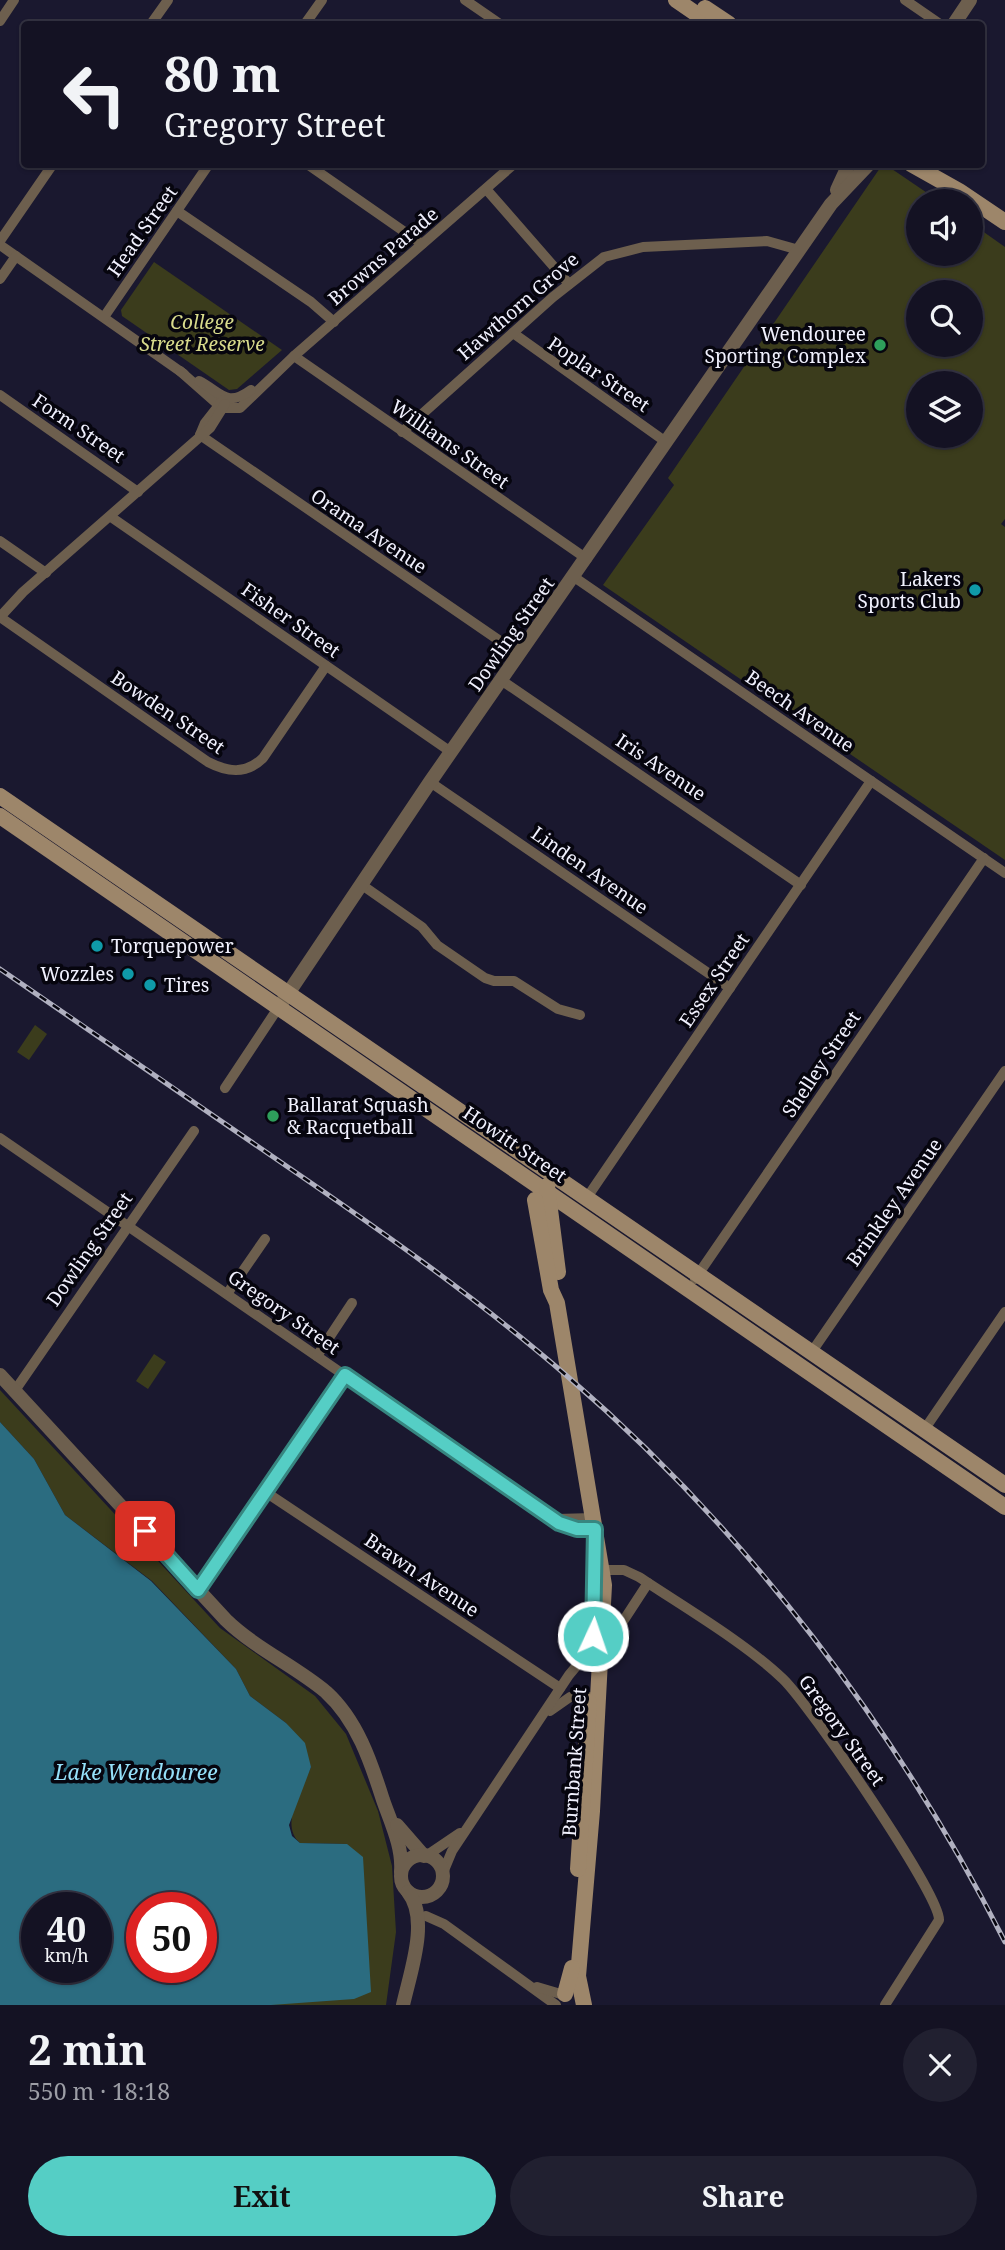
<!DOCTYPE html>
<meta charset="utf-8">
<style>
:root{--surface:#141223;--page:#212030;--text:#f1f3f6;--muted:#9d9ea6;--line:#333241;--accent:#55cec5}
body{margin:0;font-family:"Noto Serif",serif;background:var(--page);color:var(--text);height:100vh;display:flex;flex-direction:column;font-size:26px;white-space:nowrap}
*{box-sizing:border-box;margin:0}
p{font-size:23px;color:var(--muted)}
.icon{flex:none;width:38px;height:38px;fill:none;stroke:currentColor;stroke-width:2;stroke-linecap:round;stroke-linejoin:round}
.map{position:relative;height:2005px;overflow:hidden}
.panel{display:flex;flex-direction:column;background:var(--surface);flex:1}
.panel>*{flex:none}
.banner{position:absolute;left:21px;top:21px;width:964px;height:147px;border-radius:7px;box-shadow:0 2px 5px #0004,0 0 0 2px var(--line);background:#141223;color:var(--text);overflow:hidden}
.tools{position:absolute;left:906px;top:189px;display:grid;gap:14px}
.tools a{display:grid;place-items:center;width:77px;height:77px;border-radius:50%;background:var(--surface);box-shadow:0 2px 5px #0004,0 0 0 2px var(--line);font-size:35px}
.speed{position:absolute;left:21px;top:1892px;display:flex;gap:14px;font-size:35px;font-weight:700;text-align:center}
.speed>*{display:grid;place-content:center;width:91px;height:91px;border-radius:50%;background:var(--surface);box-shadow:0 2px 5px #0004,0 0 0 2px var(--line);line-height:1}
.speed small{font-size:18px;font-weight:400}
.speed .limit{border:10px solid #d22;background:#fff;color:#111}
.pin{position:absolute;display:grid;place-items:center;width:60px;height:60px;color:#fff;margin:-30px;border-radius:14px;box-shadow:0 4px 10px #0006}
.me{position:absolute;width:77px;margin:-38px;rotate:3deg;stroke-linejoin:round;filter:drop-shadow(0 0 5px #0008)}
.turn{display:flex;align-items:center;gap:24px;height:147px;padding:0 28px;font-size:32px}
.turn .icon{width:91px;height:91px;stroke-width:2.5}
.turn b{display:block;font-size:49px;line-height:60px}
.round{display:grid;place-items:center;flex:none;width:74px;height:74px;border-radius:37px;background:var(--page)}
.summary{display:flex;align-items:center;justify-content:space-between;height:119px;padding:0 28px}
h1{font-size:42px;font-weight:700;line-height:52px}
.action{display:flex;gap:14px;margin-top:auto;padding:14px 28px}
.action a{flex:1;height:80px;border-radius:42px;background:var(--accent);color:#111;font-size:28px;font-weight:700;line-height:80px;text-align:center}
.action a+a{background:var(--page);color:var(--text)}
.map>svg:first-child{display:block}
</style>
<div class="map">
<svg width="1005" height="2005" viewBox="0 0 1005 2005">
<rect width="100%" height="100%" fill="#1a182f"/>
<!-- green -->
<g fill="#3b3c1c" fill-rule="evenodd">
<path d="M889 167 939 201H919V254H971V223L1005 247V519L1001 524 1005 527V860L603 585 674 485 668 478 880 168ZM919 292H971V345H919ZM919 383H971V436H919Z"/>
<path d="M154 262 282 350 237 389 229 390 122 316 121 310Z"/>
<path d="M35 1025 47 1034 29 1060 17 1052Z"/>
<path d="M154 1354 166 1362 148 1389 136 1381Z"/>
<path d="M0 1390 220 1628 315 1696 346 1734 378 1811 392 1866 396 1932 386 2005H0V1866L347 1844 300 1843C279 1825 302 1789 311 1767L286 1723 250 1696 236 1669 152 1581 65 1515 34 1459 0 1422ZM37 1908H96V1967H37ZM142 1908H201V1967H142Z"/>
</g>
<!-- water -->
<path fill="#2b6c80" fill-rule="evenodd" d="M0 1422 34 1459 65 1515 151 1581 236 1669 250 1696 286 1723 305 1743 311 1767 289 1825 292 1836 300 1843 347 1844 363 1857 371 1992 354 1999 271 2005H0ZM37 1908H96V1967H37ZM142 1908H201V1967H142Z"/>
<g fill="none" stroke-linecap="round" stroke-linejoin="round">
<!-- minor -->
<g stroke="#6d5f4e" stroke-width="10">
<path d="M465 0 500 24"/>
<path d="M905 0 940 24"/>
<path d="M0 21 14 0"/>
<path d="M151 24 168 0"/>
<path d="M305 24 322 0"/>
<path d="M307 164 422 244"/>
<path d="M486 189 569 284"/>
<path d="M177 211 311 302 334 322"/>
<path d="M0 241 53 164"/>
<path d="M0 245 184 374"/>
<path d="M0 279 16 256"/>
<path d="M104 317 209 164"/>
<path d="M513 333 666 442"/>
<path d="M294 356 587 559"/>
<path d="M180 371 222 408H240L294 356 514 164"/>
<path d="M199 381C222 393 226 408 251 390"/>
<path d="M0 395 138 492"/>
<path d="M402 432 553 297 604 257 643 247 767 241 799 250"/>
<path d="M200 435 519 654"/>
<path d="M200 435 205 423 223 400"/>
<path d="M111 517 451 752"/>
<path d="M0 541 46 573"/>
<path d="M574 577 1005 873"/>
<path d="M0 617 208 762C227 772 246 775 263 758L326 666"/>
<path d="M0 617 23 592 210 428 225 404"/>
<path d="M501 680 801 885"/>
<path d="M430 782 730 988"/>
<path d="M362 885 422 927 437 945 485 978 494 981H514L558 1009 580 1015"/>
<path d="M225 1088 278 1008"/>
<path d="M0 1138 559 1523 577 1529H595"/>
<path d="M586 1199 871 781"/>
<path d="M695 1279 984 858"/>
<path d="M227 1294 265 1239"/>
<path d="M811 1353 1005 1071"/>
<path d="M317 1356 352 1303"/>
<path d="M16 1389 194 1131"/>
<path d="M924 1430 1005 1312"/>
<path d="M264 1491 560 1688"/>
<path d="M557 1519 593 1518"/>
<path d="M604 1570H624L639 1577C684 1607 744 1642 783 1679 809 1704 940 1894 939 1920L885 2005"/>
<path d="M198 1590 345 1375"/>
<path d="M620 1626 648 1583"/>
<path d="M550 1711 570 1697H589"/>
<path d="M426 1856 460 1833"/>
<path d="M442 1875 452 1851 569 1675 579 1663H592"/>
<path d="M426 1916 444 1924 556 2005"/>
<path d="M537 1987 564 1995"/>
</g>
<!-- tertiary -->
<g stroke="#6d5f4e" stroke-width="14">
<path d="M954 24 970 0"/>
<path d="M837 190 849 164"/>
<path d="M283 1001 430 782 831 204 869 164"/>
<path d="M0 1375 226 1620C256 1649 295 1666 326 1692 357 1720 371 1762 383 1800 391 1823 403 1847 401 1872"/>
<path d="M397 1825 424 1856"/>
<circle cx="422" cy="1876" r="21"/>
<path d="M403 2005C410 1973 430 1919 408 1892"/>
</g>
<!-- secondary -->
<g stroke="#9d866a" stroke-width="16">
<path d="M676 0 711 24"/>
<path d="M705 8 729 24"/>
<path d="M911 164 959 191 1005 222"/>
<path d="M0 796 1005 1485"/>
<path d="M0 816 1005 1507"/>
<path d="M547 1186 558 1272"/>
<path d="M535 1200 551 1290 557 1303 604 1585 592 1811 578 1976 584 2005"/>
<path d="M578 1869 589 1702"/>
<path d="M565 1994 572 1968"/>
</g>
<defs>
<path id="rail" d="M0 969C94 1033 188 1098 282 1163 380 1230 477 1298 567 1376 748 1532 897 1729 1005 1942"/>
</defs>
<!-- rail casing -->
<use href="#rail" stroke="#b0b0c0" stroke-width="5"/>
<!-- rail -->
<use href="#rail" stroke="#06050e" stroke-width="2.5" stroke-dasharray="8" stroke-linecap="butt"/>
</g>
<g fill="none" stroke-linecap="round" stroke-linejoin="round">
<defs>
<path id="route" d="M145 1531 198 1590 345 1375 559 1523 577 1529H595L593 1636"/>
</defs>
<!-- route casing -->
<use href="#route" stroke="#378680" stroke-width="18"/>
<!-- route -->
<use href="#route" stroke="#55cec5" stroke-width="12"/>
</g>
<!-- markers -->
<g fill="#2e9e5b" stroke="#06050e" stroke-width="2.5">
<circle cx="880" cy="345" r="7"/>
<circle cx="273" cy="1116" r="7"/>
</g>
<g fill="#0f9aa8" stroke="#06050e" stroke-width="2.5">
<circle cx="975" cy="590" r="7"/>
<circle cx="97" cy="946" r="7"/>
<circle cx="128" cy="974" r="7"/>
<circle cx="150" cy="985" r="7"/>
</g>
<g text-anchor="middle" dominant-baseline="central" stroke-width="7" stroke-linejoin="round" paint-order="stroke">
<!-- street labels -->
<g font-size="19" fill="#f1f1fe" stroke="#06050e">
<text transform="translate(142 231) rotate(-55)">Head Street</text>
<text transform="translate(383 256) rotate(-41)">Browns Parade</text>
<text transform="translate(518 306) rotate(-41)">Hawthorn Grove</text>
<text transform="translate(599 374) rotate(34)">Poplar Street</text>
<text transform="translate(79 428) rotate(34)">Form Street</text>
<text transform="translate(450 444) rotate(35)">Williams Street</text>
<text transform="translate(369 531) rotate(34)">Orama Avenue</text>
<text transform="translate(291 620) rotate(35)">Fisher Street</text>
<text transform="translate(511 634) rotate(-55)">Dowling Street</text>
<text transform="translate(800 711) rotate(35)">Beech Avenue</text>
<text transform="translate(168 712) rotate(34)">Bowden Street</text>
<text transform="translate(661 767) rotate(34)">Iris Avenue</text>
<text transform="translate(590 870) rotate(35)">Linden Avenue</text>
<text transform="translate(714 980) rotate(-56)">Essex Street</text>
<text transform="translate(821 1064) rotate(-56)">Shelley Street</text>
<text transform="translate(515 1144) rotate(34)">Howitt Street</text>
<text transform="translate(894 1202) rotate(-55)">Brinkley Avenue</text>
<text transform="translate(89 1249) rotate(-55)">Dowling Street</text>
<text transform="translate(284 1312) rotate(35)">Gregory Street</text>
<text transform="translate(422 1575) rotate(34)">Brawn Avenue</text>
<text transform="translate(842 1730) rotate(54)">Gregory Street</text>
<text transform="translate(574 1762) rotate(-86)">Burnbank Street</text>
</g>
<!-- park labels -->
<g font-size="19" font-style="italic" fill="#d8db8c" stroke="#06050e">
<text x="202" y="322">College<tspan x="202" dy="22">Street Reserve</tspan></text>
</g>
<!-- poi labels -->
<g font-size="19" fill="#f1f1fe" stroke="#06050e" text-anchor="end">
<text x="866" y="334">Wendouree<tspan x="866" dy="22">Sporting Complex</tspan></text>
<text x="961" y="579">Lakers<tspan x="961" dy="22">Sports Club</tspan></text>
<text x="111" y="946" text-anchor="start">Torquepower</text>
<text x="114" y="974">Wozzles</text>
<text x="164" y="985" text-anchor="start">Tires</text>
<text x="287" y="1105" text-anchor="start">Ballarat Squash<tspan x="287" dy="22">&amp; Racquetball</tspan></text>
</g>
<!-- water labels -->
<g font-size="21" font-style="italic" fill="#95e0f9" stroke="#06050e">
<text x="136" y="1772">Lake Wendouree</text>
</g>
</g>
</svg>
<div class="tools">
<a><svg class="icon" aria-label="sound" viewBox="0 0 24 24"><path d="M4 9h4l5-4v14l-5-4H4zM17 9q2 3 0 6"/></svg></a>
<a><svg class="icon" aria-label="search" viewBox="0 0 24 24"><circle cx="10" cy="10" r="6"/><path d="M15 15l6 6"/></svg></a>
<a><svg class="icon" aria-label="layers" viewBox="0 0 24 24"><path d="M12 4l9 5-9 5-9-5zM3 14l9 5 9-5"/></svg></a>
</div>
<div class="speed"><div>40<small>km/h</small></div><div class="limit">50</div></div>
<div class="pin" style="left:145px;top:1531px;background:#d93025"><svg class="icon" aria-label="arrive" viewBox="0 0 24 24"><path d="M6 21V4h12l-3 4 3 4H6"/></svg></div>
<svg class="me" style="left:593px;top:1636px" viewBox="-20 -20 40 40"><circle r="17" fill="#55cec5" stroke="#fff" stroke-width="3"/><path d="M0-11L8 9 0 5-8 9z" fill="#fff"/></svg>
<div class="banner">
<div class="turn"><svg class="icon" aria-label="left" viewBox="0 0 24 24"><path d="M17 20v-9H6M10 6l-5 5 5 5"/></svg><div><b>80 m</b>Gregory Street</div></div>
</div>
</div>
<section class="panel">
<div class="summary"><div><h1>2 min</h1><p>550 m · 18:18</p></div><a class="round"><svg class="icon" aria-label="close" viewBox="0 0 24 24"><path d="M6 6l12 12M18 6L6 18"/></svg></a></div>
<div class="action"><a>Exit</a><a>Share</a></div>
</section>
